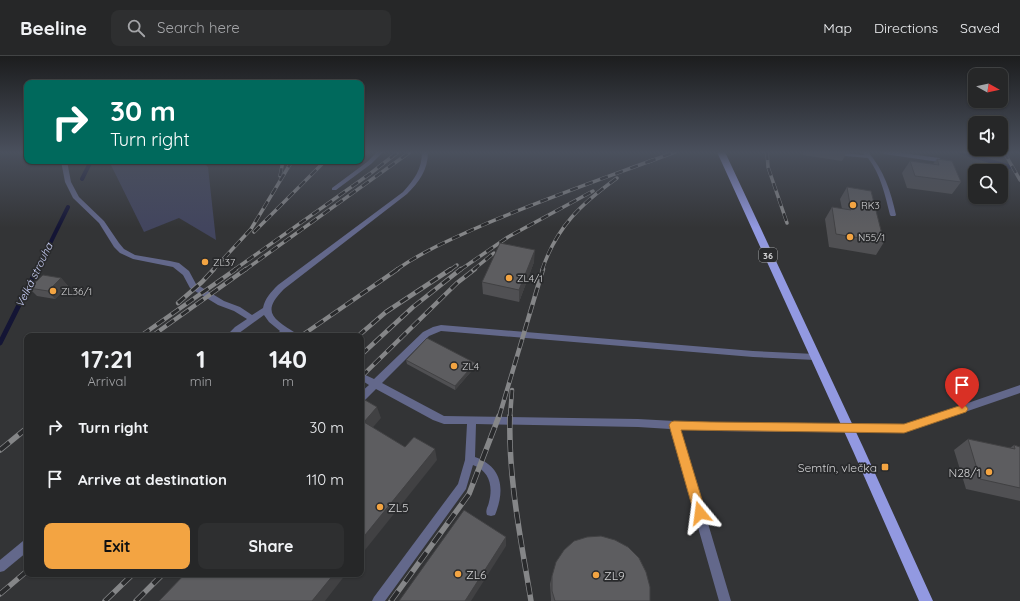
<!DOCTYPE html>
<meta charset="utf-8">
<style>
:root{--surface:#262728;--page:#2e2f30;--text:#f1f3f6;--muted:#a4a5a8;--line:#424445;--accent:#f3a442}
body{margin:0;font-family:Quicksand,sans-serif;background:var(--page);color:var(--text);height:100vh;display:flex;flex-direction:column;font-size:15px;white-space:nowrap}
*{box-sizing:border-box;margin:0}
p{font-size:13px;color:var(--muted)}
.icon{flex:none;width:22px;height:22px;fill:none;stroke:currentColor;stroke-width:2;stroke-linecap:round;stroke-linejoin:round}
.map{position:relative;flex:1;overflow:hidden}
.details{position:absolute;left:24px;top:277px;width:340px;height:244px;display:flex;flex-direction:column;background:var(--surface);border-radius:8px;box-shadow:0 1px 3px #0004,0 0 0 1px var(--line)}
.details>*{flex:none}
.guide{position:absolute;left:24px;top:24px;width:340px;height:84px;border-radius:8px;box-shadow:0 1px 3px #0004,0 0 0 1px var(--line);background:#00695c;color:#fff;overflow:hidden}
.needle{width:26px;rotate:98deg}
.fabs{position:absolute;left:968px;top:12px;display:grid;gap:8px}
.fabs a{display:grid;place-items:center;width:40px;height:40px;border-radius:8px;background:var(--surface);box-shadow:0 1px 3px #0004,0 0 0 1px var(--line);font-size:20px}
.pin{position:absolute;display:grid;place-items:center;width:34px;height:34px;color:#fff;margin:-41px -17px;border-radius:50% 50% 50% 0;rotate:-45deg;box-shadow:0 0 4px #0007}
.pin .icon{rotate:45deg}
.me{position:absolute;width:44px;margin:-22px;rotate:344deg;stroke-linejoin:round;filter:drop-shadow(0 0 3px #0008)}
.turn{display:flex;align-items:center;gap:14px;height:84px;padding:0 20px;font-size:18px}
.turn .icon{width:52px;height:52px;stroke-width:2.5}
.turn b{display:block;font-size:28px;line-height:34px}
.eta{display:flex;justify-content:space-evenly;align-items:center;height:68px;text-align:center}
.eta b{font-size:24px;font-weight:800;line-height:28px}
.primary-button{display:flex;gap:8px;margin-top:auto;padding:8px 20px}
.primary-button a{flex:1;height:46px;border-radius:8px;background:var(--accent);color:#111;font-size:16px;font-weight:800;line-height:46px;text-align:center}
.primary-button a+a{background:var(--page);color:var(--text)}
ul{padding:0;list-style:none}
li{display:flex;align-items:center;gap:12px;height:52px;padding:0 20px}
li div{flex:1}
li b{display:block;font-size:15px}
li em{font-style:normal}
header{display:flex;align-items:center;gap:24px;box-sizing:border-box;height:56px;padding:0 20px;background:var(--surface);border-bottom:1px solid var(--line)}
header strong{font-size:19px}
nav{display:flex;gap:22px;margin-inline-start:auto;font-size:14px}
.search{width:280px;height:36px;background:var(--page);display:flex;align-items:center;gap:10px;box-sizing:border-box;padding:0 14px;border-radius:8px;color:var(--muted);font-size:15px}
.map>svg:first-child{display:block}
</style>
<header>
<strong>Beeline</strong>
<div class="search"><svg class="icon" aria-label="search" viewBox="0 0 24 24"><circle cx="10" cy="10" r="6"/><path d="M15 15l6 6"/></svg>Search here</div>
<nav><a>Map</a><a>Directions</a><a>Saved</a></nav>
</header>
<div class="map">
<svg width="1020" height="545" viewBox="0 0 1020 545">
<rect width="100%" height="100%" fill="#333436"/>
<!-- green -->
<path fill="#42455e" d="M109 105H193L205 108 208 111 216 184 179 162 144 176Z"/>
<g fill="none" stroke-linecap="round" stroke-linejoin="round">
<!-- stream-far1 -->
<g stroke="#141535" stroke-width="4">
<path d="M960 96 1010 111"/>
<path d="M82 123 91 105"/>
<path d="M37 214 68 151"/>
</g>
<!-- stream -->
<path stroke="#141535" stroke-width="5" d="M0 287 37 213"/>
<!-- lane -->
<g fill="#63688b" fill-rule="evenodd">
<path d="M377 96H383L371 108 336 134H332V132L367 106Z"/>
<path d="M422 96H428C428 114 419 126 407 138L284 233C260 257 274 263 297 278L298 280H275L280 275 269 266 264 259 235 280H226L235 271 247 263 234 255 218 249 190 232 183 219 173 211 133 203 120 197 114 191 99 167 73 142 65 126 61 105H67L71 126 79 141 104 165 119 187 124 193 135 199 170 205 179 207 189 215 196 228 224 245 240 251 252 259 263 252C265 242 271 236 278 229L403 136C414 124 422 113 422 96Z"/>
<path d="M833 96 864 99 862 96H868C884 114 891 136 896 159L895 160H891L890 159C885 139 881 119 868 102L835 99 833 98Z"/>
<path d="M881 96H895L939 102 942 104 939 106 884 98Z"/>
<path d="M441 269 753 295 815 298 818 299 819 301 818 303 815 304 753 301 441 275 429 280 382 327 444 360 638 363 711 367 904 369 1020 329V337L904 377 711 375 680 373 731 545H719L670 373 638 371 476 368 475 401C503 411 505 434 495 459L491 460 487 459C485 454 488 451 489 446 493 431 490 415 473 409L466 433 385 545H372L374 541 458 428 465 404 467 368H444L433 364 376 333 364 345 361 346V336L369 329 361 324V317L374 323 423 276 433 271Z"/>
<path d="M27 484V496L4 515 0 516V504L23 485Z"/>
</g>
<!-- primary -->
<path fill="#9299e1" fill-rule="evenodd" d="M717 96H725L863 391 933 545H919L853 395Z"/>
<defs>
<g id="rail-far2">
<path d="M767 96 768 111 787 167"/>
<path d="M1004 96 1020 124"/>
<path d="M648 106 675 96"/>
<path d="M280 120 283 105"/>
<path d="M254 176 325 105"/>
<path d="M213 214 251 173 292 105"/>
<path d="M234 214 371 117 398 96"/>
<path d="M245 214 410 96"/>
<path d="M396 214C423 195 454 182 483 169 539 145 596 125 653 104"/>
<path d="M450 214 457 209"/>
<path d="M460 214 508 181 593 135"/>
<path d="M473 214 494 197"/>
<path d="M542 214C557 170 581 148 617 122"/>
</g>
<g id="rail-far1">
<path d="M178 247 202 226 214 213"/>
<path d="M142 279 236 213"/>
<path d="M152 280 246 213"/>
<path d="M301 280 398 213"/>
<path d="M358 280 386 256 451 213"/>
<path d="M361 299 413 251 461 213"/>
<path d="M361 321 457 227 475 213"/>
<path d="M499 361 543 213"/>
<path d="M510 361 512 334"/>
</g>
<g id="rail">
<path d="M510 360C508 422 521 484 531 545"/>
<path d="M0 394 27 372"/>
<path d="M0 538 27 515"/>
<path d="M105 545 133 518"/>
<path d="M136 545 163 518"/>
<path d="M391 545 469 438 499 360"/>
</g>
</defs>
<!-- rail-far2 casing -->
<use href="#rail-far2" stroke="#858688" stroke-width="3.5"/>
<!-- rail-far1 casing -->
<use href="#rail-far1" stroke="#858688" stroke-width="4.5"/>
<!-- rail casing -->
<use href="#rail" stroke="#858688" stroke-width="5.5"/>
<!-- rail-far2 -->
<use href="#rail-far2" stroke="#292a2c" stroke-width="2.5" stroke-dasharray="8" stroke-linecap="butt"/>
<!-- rail-far1 -->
<use href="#rail-far1" stroke="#292a2c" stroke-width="3" stroke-dasharray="9" stroke-linecap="butt"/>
<!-- rail -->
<use href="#rail" stroke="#292a2c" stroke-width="4" stroke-dasharray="12" stroke-linecap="butt"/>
</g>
<!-- wall -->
<g fill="#505053">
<path d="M803 96H847L842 105 803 99Z"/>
<path d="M937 103 961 126 952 138 907 132 902 117 910 105 933 108Z"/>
<path d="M847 131 884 186 876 199 829 191 825 163 832 151 842 153 840 143Z"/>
<path d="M534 206 519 246 483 238 482 226Z"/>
<path d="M61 222 68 230 55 243 37 240 29 232Z"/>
<path d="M406 304 475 307V311L455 334 407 308Z"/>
<path d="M968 383 1010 392 1014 389 1020 391V445L966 433 954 394Z"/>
<path d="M552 520 650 545H551V543L550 528Z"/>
</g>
<!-- shaded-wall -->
<g fill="#414143">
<path d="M535 194 534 206 519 246V234Z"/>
<path d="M61 222 68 230 55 243 48 235Z"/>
<path d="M475 307V311L455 334V330Z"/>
<path d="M377 351 381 362 368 377 364 366Z"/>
<path d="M435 393 437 404 361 499V484Z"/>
<path d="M506 481V490L471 545H465Z"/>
<path d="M334 518H346L325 545H312Z"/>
</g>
<!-- building -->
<g fill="#5d5d60" stroke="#414143">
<path d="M937 103 952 105 961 126 915 120 910 105 939 109Z"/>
<path d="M847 131 871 135 884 186 836 178 832 151 851 154Z"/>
<path d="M500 187 535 194 519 234 482 226Z"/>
<path d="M43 219 61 222 48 235 29 232Z"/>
<path d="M427 282 475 307 455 330 406 304Z"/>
<path d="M365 344 377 351 364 366 405 391 414 381 435 393 361 484V347Z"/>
<path d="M968 383 1015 393 1014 389 1020 391V432L980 423Z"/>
<path d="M464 454 506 481 465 545H399Z"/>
<path d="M601 480 615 484 628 491 639 502 646 516 650 531V545H555L552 535V520L556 506 564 494 574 485 587 481Z"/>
<path d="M185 518H334L312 545H159Z"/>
</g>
<!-- sky -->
<linearGradient id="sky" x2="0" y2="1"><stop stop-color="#1c1d1e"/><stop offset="0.56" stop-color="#4a505d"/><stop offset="1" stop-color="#4a505d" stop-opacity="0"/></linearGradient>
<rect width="1020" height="172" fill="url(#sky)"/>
<!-- route -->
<path fill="#f3a442" stroke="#9e6b2b" d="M962 349 966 350 968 353 966 356 904 377 681 374 706 457 704 461 700 463 696 461 694 457 669 369 671 366 674 365 711 366 904 368Z"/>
<!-- markers -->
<g fill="#f3a442" stroke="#292a2c" stroke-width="1.5">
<circle cx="853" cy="149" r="4"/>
<circle cx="850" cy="181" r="4"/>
<circle cx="205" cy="206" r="4"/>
<circle cx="509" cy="222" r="4"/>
<circle cx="53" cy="235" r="4"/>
<circle cx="454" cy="310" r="4"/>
<rect x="881" y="407" width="8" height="8" rx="2"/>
<circle cx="989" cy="416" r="4"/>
<circle cx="380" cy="451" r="4"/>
<circle cx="458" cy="518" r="4"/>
<circle cx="596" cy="519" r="4"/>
</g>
<g text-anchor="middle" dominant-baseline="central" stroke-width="3.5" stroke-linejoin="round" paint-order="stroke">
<!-- shield labels -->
<rect fill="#292a2c" stroke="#9fa0a2" stroke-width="1" x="759" y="192" width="18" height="14" rx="3"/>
<g font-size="9" font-weight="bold" fill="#d2d2d4">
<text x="768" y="199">36</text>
</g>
<!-- poi labels -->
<g font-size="10" fill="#d2d2d4" stroke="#292a2c" text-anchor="start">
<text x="861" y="149">RK3</text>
<text x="858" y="181">N55/1</text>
<text x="213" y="206">ZL37</text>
<text x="517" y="222">ZL4/1</text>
<text x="61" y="235">ZL36/1</text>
<text x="462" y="310">ZL4</text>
</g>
<!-- water labels -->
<g font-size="11" font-style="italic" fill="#cbd1f9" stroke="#292a2c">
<text transform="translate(34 219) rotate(-64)">Velká strouha</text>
</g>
<!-- near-poi labels -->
<g font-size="12" fill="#d2d2d4" stroke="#292a2c" text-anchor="start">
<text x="877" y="411" text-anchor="end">Semtín, vlečka</text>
<text x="981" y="416" text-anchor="end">N28/1</text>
<text x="388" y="451">ZL5</text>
<text x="466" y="518">ZL6</text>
<text x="604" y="519">ZL9</text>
</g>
</g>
</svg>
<div class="fabs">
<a><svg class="needle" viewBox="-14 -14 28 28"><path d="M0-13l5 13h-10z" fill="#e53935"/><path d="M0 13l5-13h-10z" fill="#a4a5a8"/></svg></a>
<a><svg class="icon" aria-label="sound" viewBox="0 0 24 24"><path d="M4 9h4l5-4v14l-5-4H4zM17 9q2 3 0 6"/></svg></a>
<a><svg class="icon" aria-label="search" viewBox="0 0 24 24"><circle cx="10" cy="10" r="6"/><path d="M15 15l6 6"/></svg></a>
</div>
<div class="pin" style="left:962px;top:353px;background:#d93025"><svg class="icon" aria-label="arrive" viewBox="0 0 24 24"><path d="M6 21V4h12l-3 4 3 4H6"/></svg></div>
<svg class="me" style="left:700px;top:457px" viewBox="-20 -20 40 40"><path d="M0-17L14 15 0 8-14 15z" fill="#f3a442" stroke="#fff" stroke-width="4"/></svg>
<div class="guide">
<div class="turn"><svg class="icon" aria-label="right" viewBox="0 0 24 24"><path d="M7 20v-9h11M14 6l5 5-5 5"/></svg><div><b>30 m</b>Turn right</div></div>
</div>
<section class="details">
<div class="eta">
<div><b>17:21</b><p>Arrival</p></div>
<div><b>1</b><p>min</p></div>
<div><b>140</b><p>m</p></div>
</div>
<ul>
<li><svg class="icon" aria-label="right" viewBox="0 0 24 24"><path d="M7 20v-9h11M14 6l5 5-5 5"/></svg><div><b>Turn right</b></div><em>30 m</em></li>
<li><svg class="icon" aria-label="arrive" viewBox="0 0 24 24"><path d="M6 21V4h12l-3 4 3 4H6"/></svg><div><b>Arrive at destination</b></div><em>110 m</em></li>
</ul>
<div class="primary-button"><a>Exit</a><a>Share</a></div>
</section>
</div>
